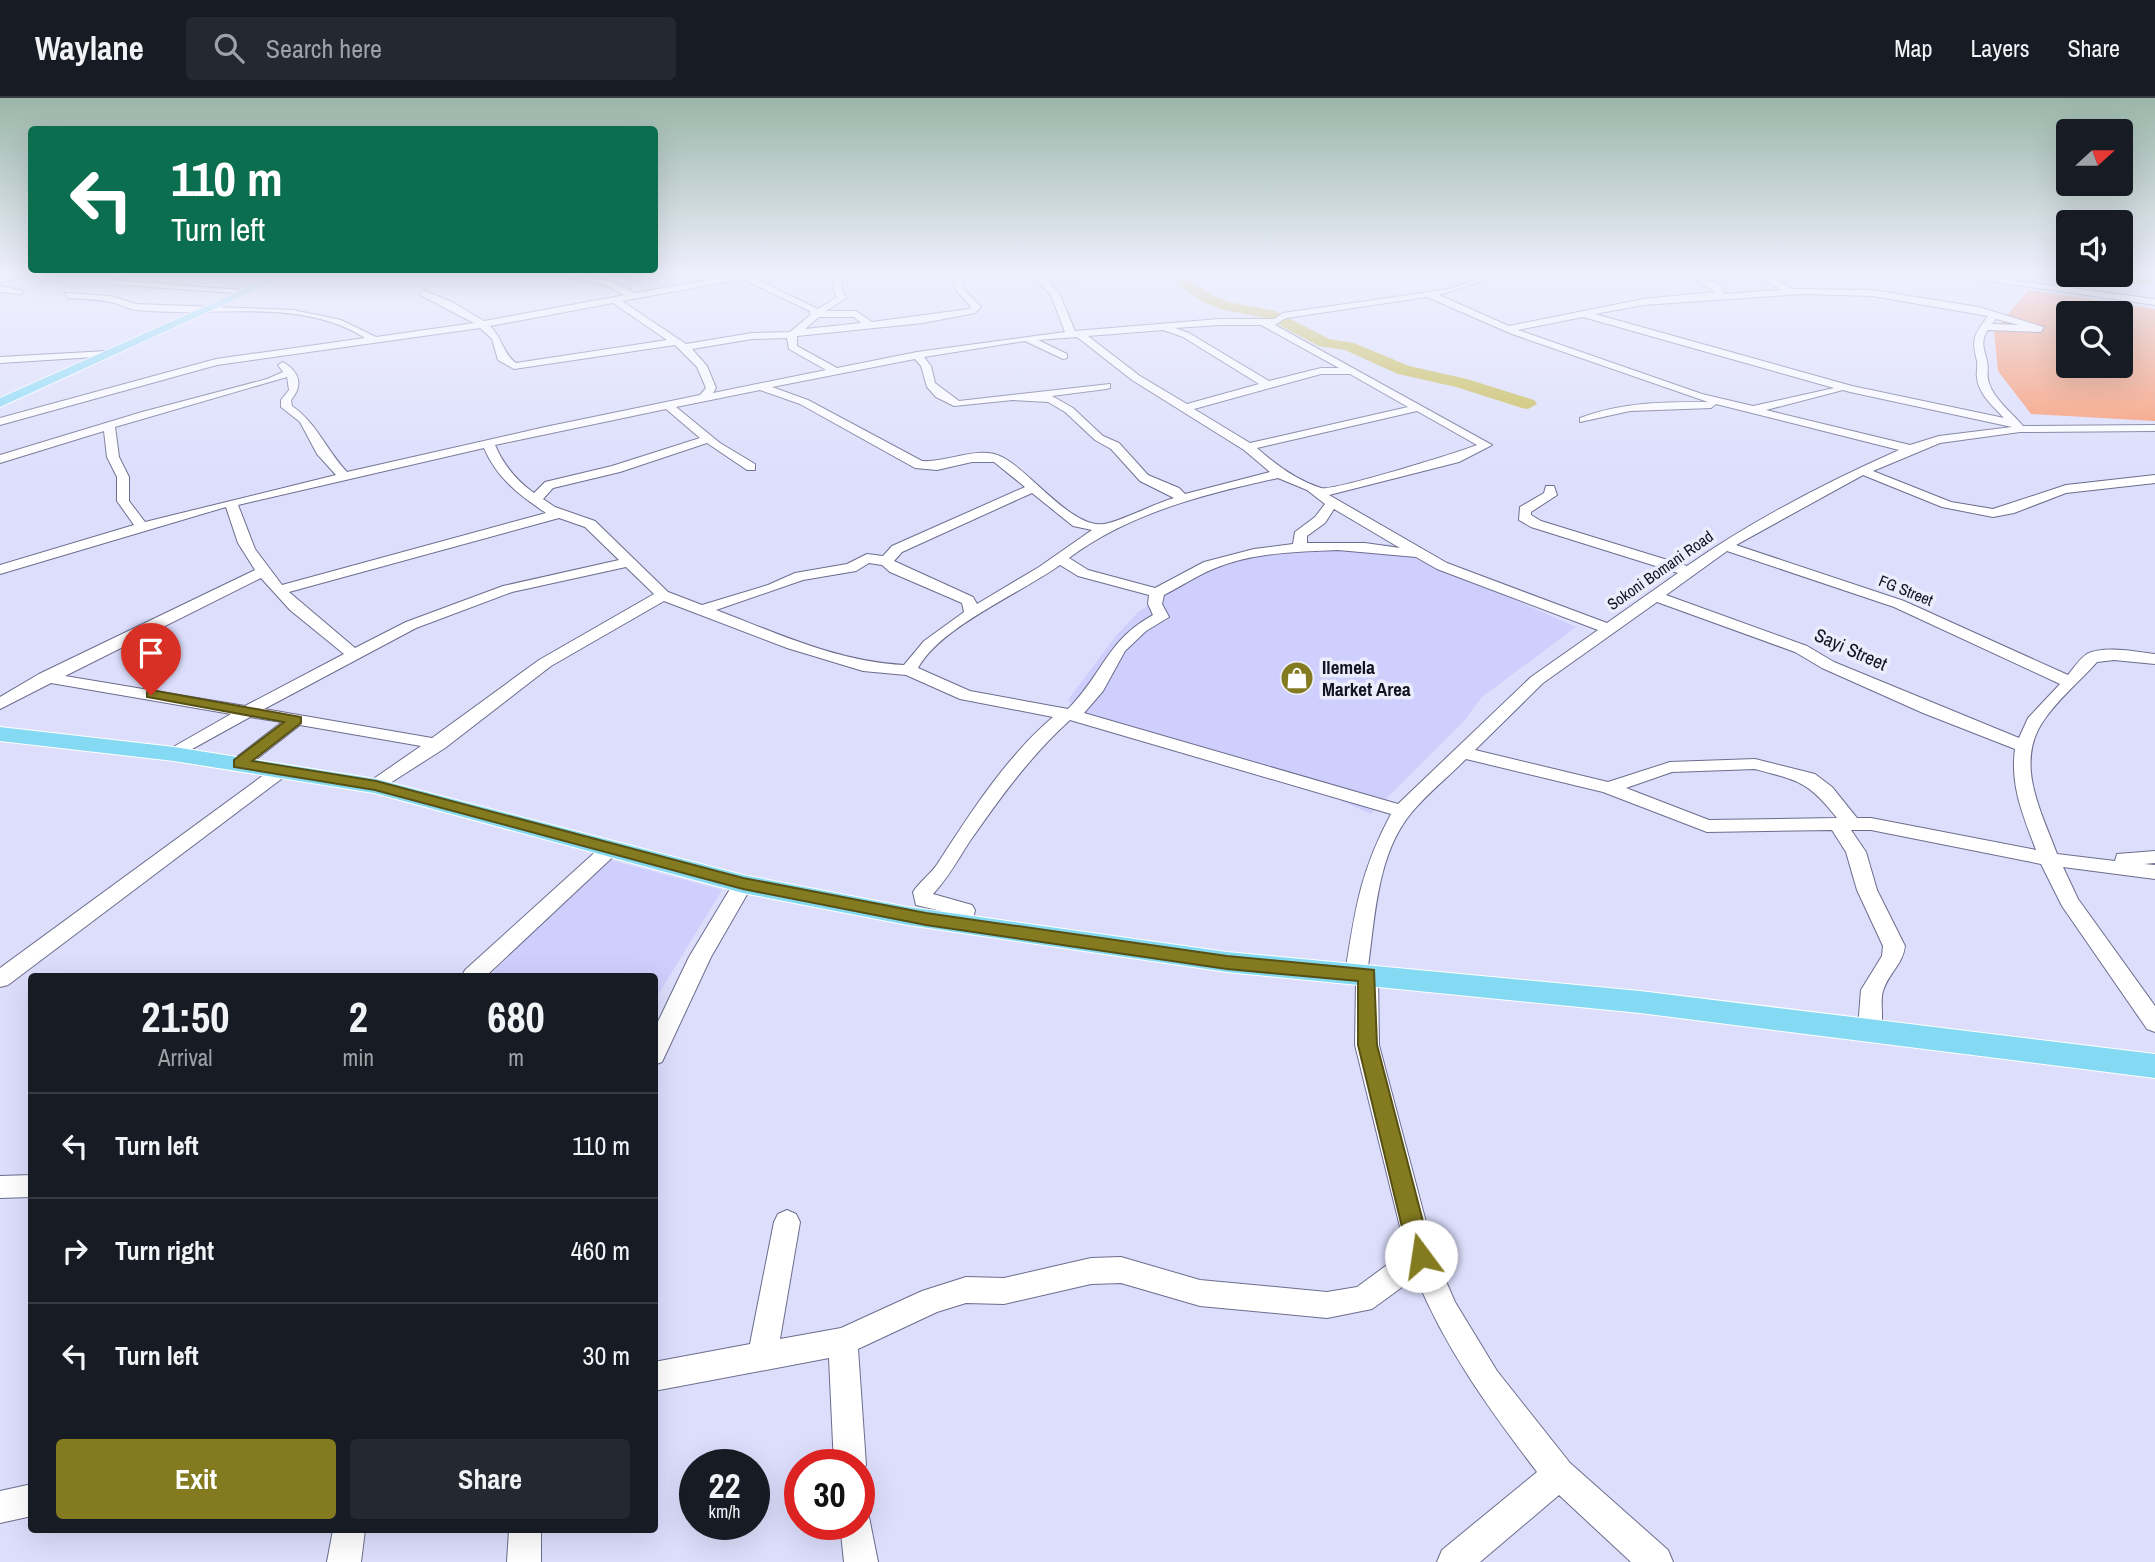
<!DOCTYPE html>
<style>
:root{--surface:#171b24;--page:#242831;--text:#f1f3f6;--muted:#9ea1a6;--line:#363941;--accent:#847b20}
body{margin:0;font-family:"Archivo Narrow",sans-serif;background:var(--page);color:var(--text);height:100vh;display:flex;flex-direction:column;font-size:26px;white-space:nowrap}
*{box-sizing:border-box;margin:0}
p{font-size:23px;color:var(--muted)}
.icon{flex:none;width:38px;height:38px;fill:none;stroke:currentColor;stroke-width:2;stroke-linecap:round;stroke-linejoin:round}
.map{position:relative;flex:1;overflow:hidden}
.drawer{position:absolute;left:28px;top:875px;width:630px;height:560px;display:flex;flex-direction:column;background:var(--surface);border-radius:7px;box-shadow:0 7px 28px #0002}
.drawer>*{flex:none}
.banner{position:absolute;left:28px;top:28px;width:630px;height:147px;border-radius:7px;box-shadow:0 7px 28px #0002;background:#0b6e4f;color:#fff;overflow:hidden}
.needle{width:46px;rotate:69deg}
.tools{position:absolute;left:2056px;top:21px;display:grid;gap:14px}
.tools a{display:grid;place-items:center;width:77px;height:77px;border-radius:7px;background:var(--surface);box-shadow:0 7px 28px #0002;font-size:35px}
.speed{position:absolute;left:679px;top:1351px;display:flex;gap:14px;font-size:35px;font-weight:700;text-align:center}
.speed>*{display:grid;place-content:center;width:91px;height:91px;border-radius:50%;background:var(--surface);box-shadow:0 7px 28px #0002;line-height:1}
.speed small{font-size:18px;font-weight:400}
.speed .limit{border:10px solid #d22;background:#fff;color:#111}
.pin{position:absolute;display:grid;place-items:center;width:60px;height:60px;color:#fff;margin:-72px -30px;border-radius:50% 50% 50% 0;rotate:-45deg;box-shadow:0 0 7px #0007}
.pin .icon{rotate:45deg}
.me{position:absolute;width:77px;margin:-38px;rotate:346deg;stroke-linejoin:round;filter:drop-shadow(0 0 5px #0008)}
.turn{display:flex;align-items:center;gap:24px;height:147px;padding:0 28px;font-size:32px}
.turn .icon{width:91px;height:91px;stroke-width:2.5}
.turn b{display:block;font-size:49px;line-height:60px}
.eta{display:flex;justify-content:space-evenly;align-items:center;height:119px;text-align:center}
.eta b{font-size:42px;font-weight:800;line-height:49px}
.button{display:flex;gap:14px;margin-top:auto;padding:14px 28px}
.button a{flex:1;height:80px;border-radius:7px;background:var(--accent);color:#fff;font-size:28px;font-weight:800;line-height:80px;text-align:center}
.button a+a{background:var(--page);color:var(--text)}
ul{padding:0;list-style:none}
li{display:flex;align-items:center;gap:21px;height:105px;padding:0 28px;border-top:2px solid var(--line)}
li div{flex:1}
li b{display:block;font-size:26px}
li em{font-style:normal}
header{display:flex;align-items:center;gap:42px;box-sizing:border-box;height:98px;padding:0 35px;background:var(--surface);border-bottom:2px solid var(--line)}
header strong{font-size:33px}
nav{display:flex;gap:38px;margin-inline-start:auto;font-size:24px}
.search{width:490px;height:63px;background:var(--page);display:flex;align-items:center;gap:18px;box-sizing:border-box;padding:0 24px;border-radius:7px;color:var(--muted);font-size:26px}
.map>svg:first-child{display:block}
</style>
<header>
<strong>Waylane</strong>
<div class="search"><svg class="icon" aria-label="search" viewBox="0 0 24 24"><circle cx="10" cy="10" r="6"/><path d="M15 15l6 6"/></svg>Search here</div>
<nav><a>Map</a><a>Layers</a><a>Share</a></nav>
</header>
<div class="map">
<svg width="2155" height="1464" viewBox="0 0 2155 1464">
<rect width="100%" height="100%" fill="#dcdefc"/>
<!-- built -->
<g fill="#cecffc">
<path d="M1389 446 1576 529 1482 599 1464 623 1371 716 1283 677 1208 663 1086 617 1068 602 1115 539 1138 514 1206 472 1269 450Z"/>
<path d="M603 760 722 792 655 902 654 878H490Z"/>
</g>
<!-- green -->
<path fill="#f99468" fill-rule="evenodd" d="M2028 192 2155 211V323L2031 316 1998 273 1994 234ZM2068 215H2121V268H2068Z"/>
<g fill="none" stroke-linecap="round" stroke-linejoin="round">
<!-- river -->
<g fill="#c5b948" fill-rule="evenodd">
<path d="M1164 176H1180L1213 198 1229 204 1275 213 1329 241 1354 245 1409 268 1467 281 1534 302 1537 306 1528 311 1522 310 1456 289 1398 276 1345 252 1319 248 1265 220 1221 211 1203 204Z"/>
<path d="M2123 176 2150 181 2152 184 2145 188 2100 177Z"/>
</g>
<defs>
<g id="minor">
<path d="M18 176H33L0 185V179Z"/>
<path d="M114 176H125L115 182 252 193 248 196 108 186 107 180Z"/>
<path d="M555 176 607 182 636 195 742 176H758L752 179 818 211 837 199 833 190 835 176H843L841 190 846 200 826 213H856L872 224 969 211 971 209 956 192 952 176H960L964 191 981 209 975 215 923 225 797 238V248L837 270 917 254 1065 234 1051 197 1031 176 1043 178 1093 176 1090 181 1049 183 1060 197 1075 233 1219 221H1274L1283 215 1450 191 1494 176H1505L1439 197 1509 228 1643 201 1715 194 1687 176H1697L1721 188 1724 196 1781 192 1757 176H1766L1792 191 1872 192 1979 209 2044 229 2041 234 1988 232C1980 243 1984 251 1987 263 1989 270 1986 277 1989 285 1994 301 2012 315 2023 328L2155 327V333L2020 334 1940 345 1873 373 1951 404 1993 411 2066 387 2155 377V385L2066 395 2014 415 1993 419 1942 409 1863 377 1736 447 1904 503 2068 577C2073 571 2080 560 2087 556 2105 547 2136 554 2155 556V566L2114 562 2097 564C2079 584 2056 603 2042 625 2015 667 2042 715 2057 756L2115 763 2117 756 2155 753V765L2144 766 2155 767V781L2063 769 2078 801 2155 908V934L2147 931 2062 808 2041 766 1871 732H1851L1866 754 1877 792 1905 848C1903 866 1888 876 1883 893 1879 907 1886 923 1878 937L1870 940 1862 937 1858 931 1861 892 1882 858 1883 848 1857 792 1846 754 1832 732 1707 734 1603 694 1466 661C1448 679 1428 695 1412 714 1377 755 1375 819 1368 869L1375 871 1378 877 1379 947 1435 1158 1455 1204 1497 1273 1570 1365 1668 1452 1673 1464H1631L1559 1397 1480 1464H1437L1442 1452 1537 1374C1490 1312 1446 1252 1416 1179L1372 1211 1327 1220 1200 1208 1121 1185 1091 1186 1004 1206 966 1205 937 1214 858 1251 866 1367 859 1379V1367H834L829 1260 654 1293V1264L750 1246 774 1124 778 1116 787 1112 796 1116 800 1124 780 1241 841 1230 922 1193 966 1179 1004 1180 1091 1160 1121 1159 1200 1182 1327 1194 1357 1189 1406 1153 1355 947 1356 884 1348 882 1345 876C1355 812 1360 774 1391 716L1070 622C1032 656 999 701 970 743 958 761 949 779 933 796L972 807 975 812 971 831H957L954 816 916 807 913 794C920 783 931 776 938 765 971 714 1007 658 1053 619L960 601 906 577 863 573 787 550 664 503 551 568 445 650 376 694 369 692 367 688 369 684 421 648 300 627 245 670H233L230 666 233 662 282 624 250 619 174 661 165 656 168 652 231 616 51 585 0 611V599L39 576 255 472 238 445 226 409 0 476V467L134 427 117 403V379L107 359 104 333 0 365V357L142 314 267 281 283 274 278 267 283 264C299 273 304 287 291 302L292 308C317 325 326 352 347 374L545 329 700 297 706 290 697 269 675 247 514 271 498 262 492 241 480 230 217 267 0 327V320L216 261 365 240C300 198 210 220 137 212 128 211 120 206 111 204 97 201 82 201 68 200L65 195 111 198 136 206 293 212 341 222 376 239 474 225 420 197 423 192 454 205 484 223 625 197 605 187ZM742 181 810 213V217L790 234 752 235 686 246 622 203ZM1803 196 1872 198 1988 218C1974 237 1971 240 1977 263 1978 268 1976 274 1977 279 1978 296 1994 309 2004 320L1852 288 1595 216 1643 207ZM1427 199 1512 236 1708 304C1664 304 1622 304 1580 320V324L1630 313 1711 310 1716 306 1899 352C1825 385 1753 422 1687 468L1541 423 1531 417V414L1557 397 1554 388H1546L1544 395 1520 409 1519 422 1531 429 1678 475 1607 525 1447 465 1329 397 1459 364 1492 347 1275 227 1286 220ZM613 205 667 242 516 265C503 256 502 239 490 228ZM819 219H854L861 225 805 231ZM1583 219 1834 290 1753 308 1702 296 1518 232ZM1996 221 2019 227 1992 226ZM1219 227H1261L1339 270H1321L1269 283 1189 235 1175 230ZM1163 232 1183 239 1259 286 1187 306 1140 278 1088 238ZM1077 239 1132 282 1244 352 1270 374 1185 396 1179 390 1148 377 1119 345 1103 338 1073 310 1052 298 1106 291 1110 290V286L959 303 935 285 931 268 924 259 1025 243 1063 261 1067 260V256L1038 242ZM787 240 789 251 826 272 713 295 716 290 707 268 692 251 752 241ZM915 261 921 268 927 289 936 299 954 308 1013 302 1048 304 1065 314 1095 342 1111 351 1140 383 1174 400C1156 405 1119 424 1104 426 1072 431 1029 372 1002 359 979 347 946 365 922 363L808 302 772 289ZM1321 276H1350L1408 309 1250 345 1194 311ZM287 279 289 292 281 302V309L300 324 317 356 336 377 145 424 129 403V379L119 359 115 329ZM760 292 800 306 915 370 937 372 972 364H994L1025 389 892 448 883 458 867 456 847 466 795 475 768 487 702 507 668 494 595 423 555 409 543 401 553 390 620 374 707 345 747 372H755V366L720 345 676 309ZM1843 292 1850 294 2012 329 1939 338 1910 347 1766 312ZM666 311 700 340 612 368 545 384 534 395C516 382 504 368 495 347ZM1417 313 1477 347C1460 354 1331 394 1321 390 1296 382 1276 367 1257 350ZM484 350C497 380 519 397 546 415L282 487 255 451 238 407ZM1278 380 1307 392 1325 406 1315 419 1295 434 1293 446 1254 451 1204 464 1155 490 1088 472 1069 460C1129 415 1205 396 1278 380ZM1032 395 1073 428 1092 432 1039 469 977 506 973 499 894 463 902 454ZM1334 411 1400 450 1365 445H1307V438L1325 425ZM559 420 585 429 619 462 503 488 406 524 355 550 289 494ZM1338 452 1416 459 1437 471 1598 532 1531 579 1398 706 1084 615 1103 593 1125 553 1146 533 1169 519 1162 506 1164 497C1180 489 1196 478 1213 471 1252 454 1297 454 1338 452ZM1727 453 1894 509 2060 586 2028 620 2019 640 1834 564 1807 548 1666 497ZM869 465 882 467 890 474 962 505 964 514 924 543 904 567C838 564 777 535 716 512L803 482 856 473ZM1060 467 1078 478 1149 497 1148 506 1153 517C1106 543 1103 576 1068 611L970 593 918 570C940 529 1021 495 1060 467ZM626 469 654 496 539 562 432 640 264 611 416 530 512 494ZM261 480 290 512 344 556 245 608 65 578ZM1657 504 1795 554 1822 570 1923 615 2015 651C2010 688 2023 717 2036 752L1871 720H1857L1832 689 1815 676 1755 661 1670 664 1608 684 1475 652 1543 585ZM1755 671C1799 683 1808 683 1837 720L1709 722 1626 690 1672 674Z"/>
<path d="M1942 176H1963L2155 201V207Z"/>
<path d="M0 188 24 193 20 196 0 194Z"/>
<path d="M107 253 111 254V258L0 265V259Z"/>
<path d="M282 667 288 668 291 672 288 676 8 887 0 889V870L276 668Z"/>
<path d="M610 745 617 747 620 751 617 755 486 878H462L465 872 603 747Z"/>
<path d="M743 779 753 786 711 859 662 964 654 967V932L689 859 736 781Z"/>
<path d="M32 1077V1099L0 1100V1078Z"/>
<path d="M32 1386V1418L0 1425V1393Z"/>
<path d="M859 1411 868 1414 878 1464H844L840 1426H859Z"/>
<path d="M333 1432H365L361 1464H327Z"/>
<path d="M509 1432H541V1464H507Z"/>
</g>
<g id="major">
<path d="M278 176H291L0 309V300Z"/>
<path d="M0 629 174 649 376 681 743 777 908 809 1227 854 1640 893 2155 956V980L1640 915 1227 874 908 827 743 795 374 695 174 663 0 643Z"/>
</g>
</defs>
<!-- minor casing -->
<use href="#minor" stroke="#6c6d8e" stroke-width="2"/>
<!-- major casing -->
<use href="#major" stroke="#fff" stroke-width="2"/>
<!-- minor -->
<use href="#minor" fill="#fff" fill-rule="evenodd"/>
<!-- major -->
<use href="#major" fill="#85daf3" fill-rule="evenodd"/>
</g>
<!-- sky -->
<linearGradient id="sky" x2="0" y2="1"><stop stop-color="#9ab6a8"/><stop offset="0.46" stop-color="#eff0fe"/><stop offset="1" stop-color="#eff0fe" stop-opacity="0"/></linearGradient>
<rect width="2155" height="381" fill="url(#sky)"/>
<!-- route -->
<path fill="#847b20" stroke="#565015" stroke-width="2" d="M151 592 301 619V625L252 663 376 683 743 780 926 815 1227 858 1374 872 1377 947 1432 1158 1429 1165 1421 1168 1413 1165 1409 1158 1358 947V883L1227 871 926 827 743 791 375 692 234 669V662L284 624 147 599V594Z"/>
<!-- icons -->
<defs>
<symbol id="shop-disc" viewBox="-11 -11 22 22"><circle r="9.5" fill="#847b20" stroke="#ebecfc"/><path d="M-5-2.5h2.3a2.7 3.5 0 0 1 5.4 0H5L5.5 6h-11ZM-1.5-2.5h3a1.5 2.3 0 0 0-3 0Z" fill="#fff"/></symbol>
</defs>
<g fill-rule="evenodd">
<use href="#shop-disc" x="1278" y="561" width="38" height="38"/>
</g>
<g text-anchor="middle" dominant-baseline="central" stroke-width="7" stroke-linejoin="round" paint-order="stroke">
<!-- far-street labels -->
<g font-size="16" fill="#131420" stroke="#ebecfc">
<text transform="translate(1660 472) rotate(-35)">Sokoni Bomani Road</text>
<text transform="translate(1906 492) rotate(22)">FG Street</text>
</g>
<!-- street labels -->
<g font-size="19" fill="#131420" stroke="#ebecfc">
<text transform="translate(1851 551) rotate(24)">Sayi Street</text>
</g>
<!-- poi labels -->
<g font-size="19" font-weight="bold" fill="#131420" stroke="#ebecfc" text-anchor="start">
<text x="1322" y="569">Ilemela<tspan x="1322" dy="22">Market Area</tspan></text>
</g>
</g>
</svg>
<div class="tools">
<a><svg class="needle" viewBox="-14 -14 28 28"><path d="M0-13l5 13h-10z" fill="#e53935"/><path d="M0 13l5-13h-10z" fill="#9ea1a6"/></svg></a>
<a><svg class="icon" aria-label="sound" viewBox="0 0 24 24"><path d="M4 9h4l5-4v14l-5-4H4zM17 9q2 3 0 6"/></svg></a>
<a><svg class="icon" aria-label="search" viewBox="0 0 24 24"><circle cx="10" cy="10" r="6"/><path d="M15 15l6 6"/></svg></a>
</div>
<div class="speed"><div>22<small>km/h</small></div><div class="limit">30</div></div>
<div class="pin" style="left:151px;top:597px;background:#d93025"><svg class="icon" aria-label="arrive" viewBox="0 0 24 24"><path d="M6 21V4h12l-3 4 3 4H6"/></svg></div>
<svg class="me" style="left:1421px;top:1158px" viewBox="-20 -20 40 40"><circle r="19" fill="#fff"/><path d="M0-13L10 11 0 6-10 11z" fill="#847b20"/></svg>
<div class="banner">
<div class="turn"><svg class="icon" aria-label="left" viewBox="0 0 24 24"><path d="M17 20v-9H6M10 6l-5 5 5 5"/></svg><div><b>110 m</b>Turn left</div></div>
</div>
<section class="drawer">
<div class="eta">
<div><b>21:50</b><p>Arrival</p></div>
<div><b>2</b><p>min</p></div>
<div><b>680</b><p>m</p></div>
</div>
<ul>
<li><svg class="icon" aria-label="left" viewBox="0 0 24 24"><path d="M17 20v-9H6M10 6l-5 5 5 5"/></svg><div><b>Turn left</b></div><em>110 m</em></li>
<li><svg class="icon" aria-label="right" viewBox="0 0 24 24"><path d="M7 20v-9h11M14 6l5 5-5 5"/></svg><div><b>Turn right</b></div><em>460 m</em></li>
<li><svg class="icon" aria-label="left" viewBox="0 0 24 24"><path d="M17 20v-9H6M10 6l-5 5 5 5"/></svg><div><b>Turn left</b></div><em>30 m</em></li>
</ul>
<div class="button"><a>Exit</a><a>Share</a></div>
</section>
</div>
